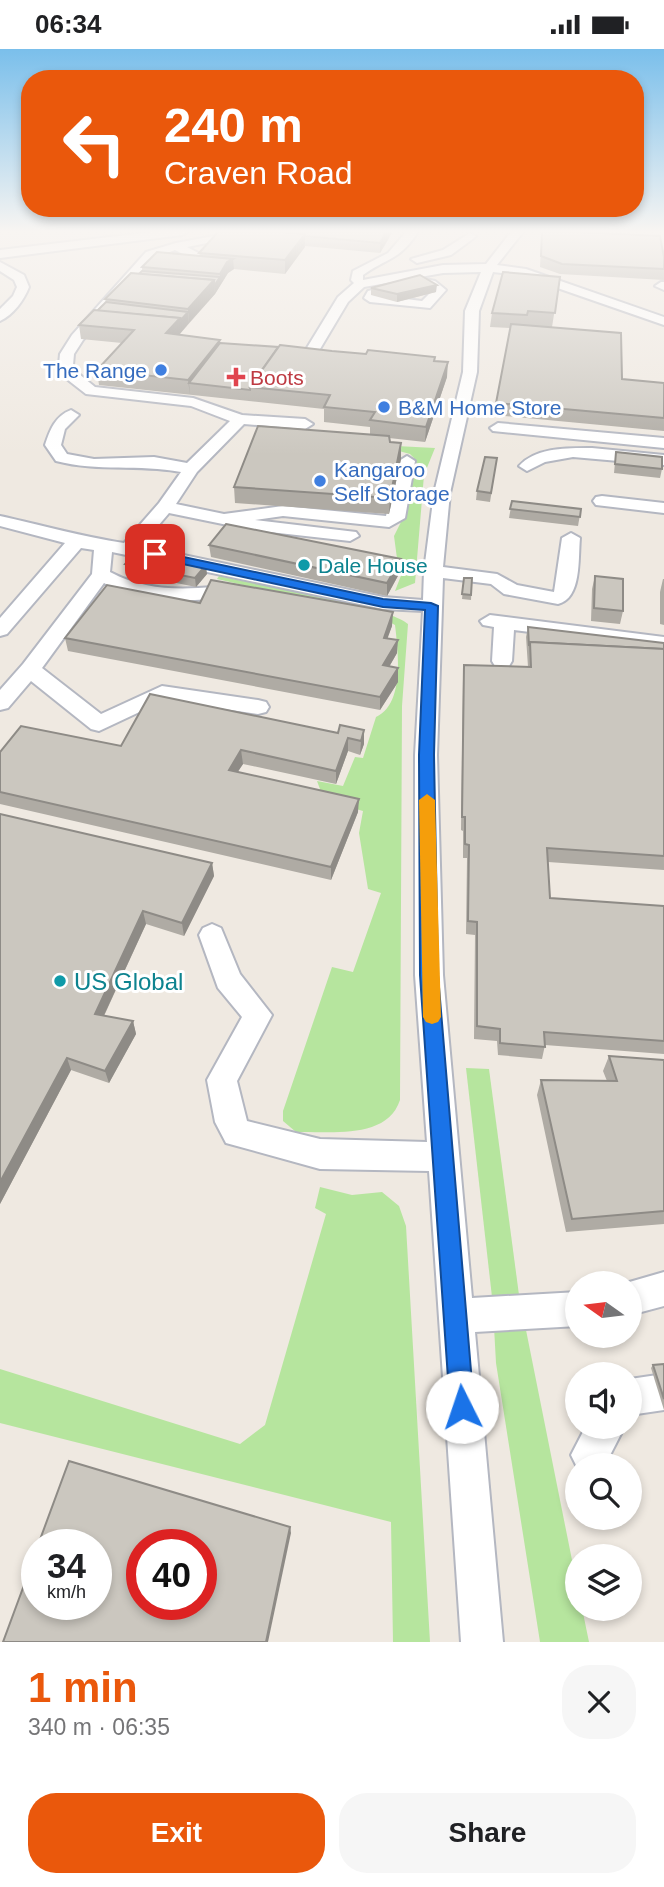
<!DOCTYPE html>
<meta charset="utf-8">
<style>
:root{--surface:#fff;--page:#f6f6f6;--text:#202124;--muted:#757577;--accent:#ea580c}
body{margin:0;font-family:Arial,sans-serif;background:var(--page);color:var(--text);height:100vh;display:flex;flex-direction:column;font-size:26px;white-space:nowrap}
*{box-sizing:border-box;margin:0}
p{font-size:23px;color:var(--muted)}
.icon{flex:none;width:38px;height:38px;fill:none;stroke:currentColor;stroke-width:2;stroke-linecap:round;stroke-linejoin:round}
.map{position:relative;height:1593px;overflow:hidden}
.panel{display:flex;flex-direction:column;background:var(--surface);flex:1}
.panel>*{flex:none}
.hud{position:absolute;left:21px;top:21px;width:623px;height:147px;border-radius:28px;box-shadow:0 4px 10px #0003;background:#ea580c;color:#fff;overflow:hidden}
.needle{width:46px;rotate:284deg}
.fabs{position:absolute;left:565px;top:1222px;display:grid;gap:14px}
.fabs a{display:grid;place-items:center;width:77px;height:77px;border-radius:50%;background:var(--surface);box-shadow:0 4px 10px #0003;font-size:35px}
.speed{position:absolute;left:21px;top:1480px;display:flex;gap:14px;font-size:35px;font-weight:700;text-align:center}
.speed>*{display:grid;place-content:center;width:91px;height:91px;border-radius:50%;background:var(--surface);box-shadow:0 4px 10px #0003;line-height:1}
.speed small{font-size:18px;font-weight:400}
.speed .limit{border:10px solid #d22;background:#fff;color:#111}
.pin{position:absolute;display:grid;place-items:center;width:60px;height:60px;color:#fff;margin:-30px;border-radius:14px;box-shadow:0 4px 10px #0006}
.me{position:absolute;width:77px;margin:-38px;rotate:356deg;stroke-linejoin:round;filter:drop-shadow(0 0 5px #0008)}
.turn{display:flex;align-items:center;gap:24px;height:147px;padding:0 28px;font-size:32px}
.turn .icon{width:91px;height:91px;stroke-width:2.5}
.turn b{display:block;font-size:49px;line-height:60px}
.round{display:grid;place-items:center;flex:none;width:74px;height:74px;border-radius:28px;background:var(--page)}
.headline{display:flex;align-items:center;justify-content:space-between;height:119px;padding:0 28px}
h1{font-size:42px;font-weight:800;line-height:52px;color:var(--accent)}
.cta{display:flex;gap:14px;margin-top:auto;padding:14px 28px}
.cta a{flex:1;height:80px;border-radius:28px;background:var(--accent);color:#fff;font-size:28px;font-weight:800;line-height:80px;text-align:center}
.cta a+a{background:var(--page);color:var(--text)}
.status{display:flex;justify-content:space-between;align-items:center;height:49px;padding:0 35px;background:var(--surface);direction:ltr}
.status svg{height:19px;fill:currentColor}
.map>svg:first-child{display:block}
</style>
<div class="status"><b>06:34</b><svg viewBox="0 0 49 12"><path d="M0 12V9h3v3zM5 12V6h3v6zM10 12V3h3v9zM15 12V0h3v12zM26 1h20v11H26zM47 4h2v5h-2z"/></svg></div>
<div class="map">
<svg width="664" height="1593" viewBox="0 0 664 1593">
<rect width="100%" height="100%" fill="#efe9e1"/>
<!-- green -->
<g fill="#b6e59e">
<path d="M377 396 435 399 424 426 415 534 395 542 402 524 398 517 394 487 402 471 414 409 410 405Z"/>
<path d="M219 527C249 534 394 559 408 575L402 657 400 1051C387 1091 330 1082 296 1083L283 1072V1062L332 918 353 923 381 844 368 840 359 784 363 762 324 751 317 732 343 737 355 708 363 709 376 668C405 655 398 601 395 576L378 567 217 530Z"/>
<path d="M466 1019 489 1020 519 1246 492 1248Z"/>
<path d="M320 1138 352 1146 382 1143 399 1157 406 1177 430 1593H393L391 1473 0 1374V1320L240 1395 265 1376 326 1165 315 1159Z"/>
<path d="M525 1276 577 1536 578 1559H582L589 1593H540L496 1314 494 1278Z"/>
</g>
<g fill="none" stroke-linecap="round" stroke-linejoin="round">
<defs>
<g id="minor">
<path d="M152 183H188L182 186 0 209V201Z"/>
<path d="M235 183H262L187 198 206 208V214L202 215 175 201 154 209 83 291 74 305 73 316 79 325 95 338 193 349 242 366 305 370 313 375 305 380 244 375 197 423 176 455 224 465 283 457 386 467 399 412 407 407 415 412 405 469 389 478 283 467 255 471 356 483 359 487 350 492 252 481 169 464 141 497 383 548 423 551 424 522 434 444 463 323 465 262 481 223 443 224 364 238 348 253 317 305H307L305 302 338 248 354 234 351 231 353 222 388 204 406 183H418C399 212 388 208 363 226V231L443 216 486 215 511 183H523L497 216 526 220 664 268V276L520 226 493 223 479 262 477 323 450 444 443 518 497 525 517 536 554 543 562 489 571 484 580 489C578 509 582 549 558 555L504 545 491 535 443 529 437 706 443 926 472 1249 578 1243V1277L475 1283 503 1593H461L429 1122 320 1120 226 1094 215 1073 207 1031 242 968 218 939 199 886 203 879 212 875 221 879 240 925 272 966 237 1032 247 1072 320 1090 427 1093 415 926V706L423 562 383 560 112 503 110 523C144 541 177 541 214 538 225 537 238 533 246 542L236 548C191 552 145 557 104 534L42 619 101 665 162 637 258 651 266 653 269 658 266 663 258 665 165 651 99 682 91 680 31 632 8 659 0 661V641L23 615 92 525 94 501 81 499 7 585 0 587V569L65 494 0 477V467C42 476 83 488 124 494L159 454 181 423C139 415 98 423 56 412L45 396C50 381 55 367 71 361L79 366 65 380 61 396 67 405 94 410 154 408 187 414 230 372 191 357 86 345 68 331 59 316 60 305 72 286 146 203 176 194Z"/>
<path d="M470 184 476 187 474 189 451 206 417 214 411 210 443 201Z"/>
<path d="M0 213 24 226 29 238C24 251 13 266 0 272V260L13 247 17 238 14 231 0 222Z"/>
<path d="M420 229 435 232 446 241 430 259 370 253 364 249 368 242ZM420 237 432 242 422 252 381 247Z"/>
<path d="M661 233H664V241L655 237Z"/>
<path d="M498 374 664 389V399L493 382 490 379Z"/>
<path d="M592 399 664 406V416L573 408 545 413 527 422 519 417C536 398 568 399 592 399Z"/>
<path d="M602 447 664 454V464L596 456 593 452 596 448Z"/>
<path d="M490 566 664 588V600L514 581 512 612 509 617H495L492 612 494 578 483 576 480 572Z"/>
<path d="M664 1223V1257L630 1266V1234H626Z"/>
<path d="M664 1325V1361L630 1366V1330Z"/>
<path d="M586 1377H625L605 1416H578V1420L571 1406Z"/>
</g>
</defs>
<!-- minor casing -->
<use href="#minor" stroke="#b4b7c1" stroke-width="4"/>
<!-- minor -->
<use href="#minor" fill="#fff" fill-rule="evenodd"/>
</g>
<!-- wall -->
<g fill="#afaba4">
<path d="M218 183H392L380 204 305 197 285 225 234 220 228 224 215 245 179 286 220 291V294L434 312 447 328 425 393 389 389 390 393 401 410 389 465 235 454 234 438 370 386V378L324 373V360L99 336 97 321 122 294 81 290 79 276 106 253 105 250 142 222V218L200 207 199 204Z"/>
<path d="M542 183 664 220V231L560 225 540 218Z"/>
<path d="M560 228 552 278 622 330 664 334V382L495 366 511 279 490 278 492 264Z"/>
<path d="M371 239 436 243 397 253 371 246Z"/>
<path d="M616 403 662 420 660 429 614 424Z"/>
<path d="M497 409 490 453 476 451 477 442Z"/>
<path d="M512 452 581 460 578 477 509 469Z"/>
<path d="M209 496 401 510 400 523 387 547 211 508Z"/>
<path d="M125 515 207 525 196 538 127 524Z"/>
<path d="M595 527 623 562 620 575 591 572 592 540Z"/>
<path d="M464 529H472L471 551 462 550Z"/>
<path d="M663 530H664V576L660 575V543Z"/>
<path d="M200 554 392 577 387 589 397 604 389 618 398 633 380 661 68 602 65 589Z"/>
<path d="M528 578 664 594V821L548 813 550 849 664 857V1005L545 996 542 1010 498 1006 497 992 474 990 475 886 466 885 467 809H463V782L461 781 463 630 464 616 528 618 526 588Z"/>
<path d="M364 681V695L360 706 348 702 336 735 243 715 237 723 358 763 331 831 0 755V703L338 684Z"/>
<path d="M0 765 212 814 214 827 184 887 146 875 104 967 133 972 136 985 109 1034 71 1021 0 1155Z"/>
<path d="M609 1007 664 1011V1175L566 1183 537 1046 541 1031 607 1032 603 1022Z"/>
<path d="M664 1315V1361L651 1319 653 1316Z"/>
</g>
<!-- shaded-wall -->
<g fill="#8e8b86">
<path d="M386 183H388V191L380 204V194Z"/>
<path d="M388 183H392L388 191Z"/>
<path d="M305 185V198L285 225V211Z"/>
<path d="M233 210 234 220 228 224 215 245 214 237 220 228V225L227 213Z"/>
<path d="M214 231 215 245 189 274 188 260Z"/>
<path d="M437 236 436 243 397 253V245Z"/>
<path d="M188 263 189 274 168 299 166 284 180 269Z"/>
<path d="M220 291 221 305 189 334 190 346 188 331Z"/>
<path d="M448 313 447 328 425 393 426 378Z"/>
<path d="M401 394V410L389 465 390 449Z"/>
<path d="M401 510 400 523 387 547V534Z"/>
<path d="M206 516 207 525 196 538 195 529Z"/>
<path d="M393 563 392 577 383 602 384 589Z"/>
<path d="M398 591 397 604 382 630 383 616Z"/>
<path d="M398 619V633L380 661V648Z"/>
<path d="M364 681V695L360 706 361 692Z"/>
<path d="M348 689V702L336 735V722Z"/>
<path d="M241 701 243 715 230 735 229 721Z"/>
<path d="M359 750 358 763 331 831V818Z"/>
<path d="M212 814 214 827 184 887 182 874Z"/>
<path d="M143 862 146 875 99 977 95 965Z"/>
<path d="M133 972 136 985 109 1034 105 1022Z"/>
<path d="M67 1009 71 1021 0 1155V1133Z"/>
<path d="M290 1478 291 1484 268 1593H266Z"/>
</g>
<!-- building -->
<g fill="#cbc7bf" stroke="#8e8b86" stroke-width="2" fill-rule="evenodd">
<path d="M218 183H283L305 185 285 211 199 204Z"/>
<path d="M283 183H386L380 194 305 187V185Z"/>
<path d="M542 183H575L660 187 664 208V220L562 215 541 207Z"/>
<path d="M157 203 233 210 227 213 220 225 142 218Z"/>
<path d="M142 222 220 228 214 237V231L139 225Z"/>
<path d="M503 223 560 228 555 264 528 262 527 266 492 264Z"/>
<path d="M131 224 214 231 188 260 105 250Z"/>
<path d="M420 226 437 236 397 245 371 239Z"/>
<path d="M106 253 188 263 180 272V269L97 262Z"/>
<path d="M94 261 180 269 166 284 220 291 188 331 97 321 134 281 79 276Z"/>
<path d="M511 275 621 284 622 330 664 334V369L496 354Z"/>
<path d="M220 294 278 298 250 338V341L189 334Z"/>
<path d="M280 296 332 302 366 305 368 301 435 308 434 312 448 313 426 378 370 371 375 363 324 358 330 346 250 338Z"/>
<path d="M258 377 389 387 390 393 401 394 390 449 234 438Z"/>
<path d="M616 403 662 408V420L615 415Z"/>
<path d="M485 408 497 409 491 444 477 442Z"/>
<path d="M512 452 581 460 580 468 510 460Z"/>
<path d="M226 475 401 510 387 534 209 496Z"/>
<path d="M136 503 206 516 195 529 125 515Z"/>
<path d="M595 527 623 530V562L594 559Z"/>
<path d="M464 529H472L471 546 462 545Z"/>
<path d="M211 531 393 563 384 589 398 591 383 616 398 619 380 648 65 589 107 536 200 554Z"/>
<path d="M528 578 664 594V600L530 593 529 597Z"/>
<path d="M530 593 664 600V807L547 799 550 849 664 857V992L544 983 545 998 500 994V980L477 977V873L468 872 469 796 465 795V768H462L464 616 531 618Z"/>
<path d="M150 645 338 684 340 676 364 681 361 692 348 689 336 722 241 701 229 721 359 750 331 818 0 743V703L21 677 121 697Z"/>
<path d="M0 765 212 814 182 874 143 862 95 965 133 972 105 1022 67 1009 0 1133Z"/>
<path d="M609 1007 664 1011V1162L572 1170 541 1031 617 1032Z"/>
<path d="M664 1315V1350L653 1316Z"/>
<path d="M69 1412 290 1478 266 1593H3L37 1501V1556H96V1496H38ZM142 1496H201V1556H142Z"/>
</g>
<!-- sky -->
<linearGradient id="sky" x2="0" y2="1"><stop stop-color="#7abfeb"/><stop offset="0.45" stop-color="#f8f5f2"/><stop offset="1" stop-color="#f8f5f2" stop-opacity="0"/></linearGradient>
<rect width="664" height="406" fill="url(#sky)"/>
<!-- route -->
<path fill="#1a73e8" stroke="#114b97" stroke-width="2" d="M155 502 383 550 431 554 438 557 434 706 438 926 474 1358 470 1367 462 1370 453 1367 450 1358 420 926 419 706 425 561 383 558 150 508V503Z"/>
<!-- slow -->
<path fill="#f59e0b" d="M427 745 435 751 441 968 438 973 432 975 426 973 423 968 419 751Z"/>
<!-- markers -->
<g fill="#3f7fe0" stroke="#fff" stroke-width="2.5">
<circle cx="161" cy="321" r="7"/>
<circle cx="384" cy="358" r="7"/>
<circle cx="320" cy="432" r="7"/>
</g>
<path fill="#e0444e" stroke="#fff" stroke-width="2.5" d="M232.5 317.5h7v7h7v7h-7v7h-7v-7h-7v-7h7z"/>
<g fill="#0f9aa8" stroke="#fff" stroke-width="2.5">
<circle cx="304" cy="516" r="7"/>
<circle cx="60" cy="932" r="7"/>
</g>
<g text-anchor="middle" dominant-baseline="central" stroke-width="6" stroke-linejoin="round" paint-order="stroke">
<!-- far-shop labels -->
<g font-size="21" fill="#366cbe" stroke="#fff" text-anchor="start">
<text x="147" y="321" text-anchor="end">The Range</text>
<text x="398" y="358">B&amp;M Home Store</text>
<text x="334" y="420">Kangaroo<tspan x="334" dy="24">Self Storage</tspan></text>
</g>
<!-- far-health labels -->
<g font-size="21" fill="#be3a42" stroke="#fff" text-anchor="start">
<text x="250" y="328">Boots</text>
</g>
<!-- far-culture labels -->
<g font-size="21" fill="#0d838f" stroke="#fff" text-anchor="start">
<text x="318" y="516">Dale House</text>
</g>
<!-- culture labels -->
<g font-size="24" fill="#0d838f" stroke="#fff" text-anchor="start">
<text x="74" y="932">US Global</text>
</g>
</g>
</svg>
<div class="fabs">
<a><svg class="needle" viewBox="-14 -14 28 28"><path d="M0-13l5 13h-10z" fill="#e53935"/><path d="M0 13l5-13h-10z" fill="#757577"/></svg></a>
<a><svg class="icon" aria-label="sound" viewBox="0 0 24 24"><path d="M4 9h4l5-4v14l-5-4H4zM17 9q2 3 0 6"/></svg></a>
<a><svg class="icon" aria-label="search" viewBox="0 0 24 24"><circle cx="10" cy="10" r="6"/><path d="M15 15l6 6"/></svg></a>
<a><svg class="icon" aria-label="layers" viewBox="0 0 24 24"><path d="M12 4l9 5-9 5-9-5zM3 14l9 5 9-5"/></svg></a>
</div>
<div class="speed"><div>34<small>km/h</small></div><div class="limit">40</div></div>
<div class="pin" style="left:155px;top:505px;background:#d93025"><svg class="icon" aria-label="arrive" viewBox="0 0 24 24"><path d="M6 21V4h12l-3 4 3 4H6"/></svg></div>
<svg class="me" style="left:462px;top:1358px" viewBox="-20 -20 40 40"><circle r="19" fill="#fff"/><path d="M0-13L10 11 0 6-10 11z" fill="#1a73e8"/></svg>
<div class="hud">
<div class="turn"><svg class="icon" aria-label="left" viewBox="0 0 24 24"><path d="M17 20v-9H6M10 6l-5 5 5 5"/></svg><div><b>240 m</b>Craven Road</div></div>
</div>
</div>
<section class="panel">
<div class="headline"><div><h1>1 min</h1><p>340 m · 06:35</p></div><a class="round"><svg class="icon" aria-label="close" viewBox="0 0 24 24"><path d="M6 6l12 12M18 6L6 18"/></svg></a></div>
<div class="cta"><a>Exit</a><a>Share</a></div>
</section>
